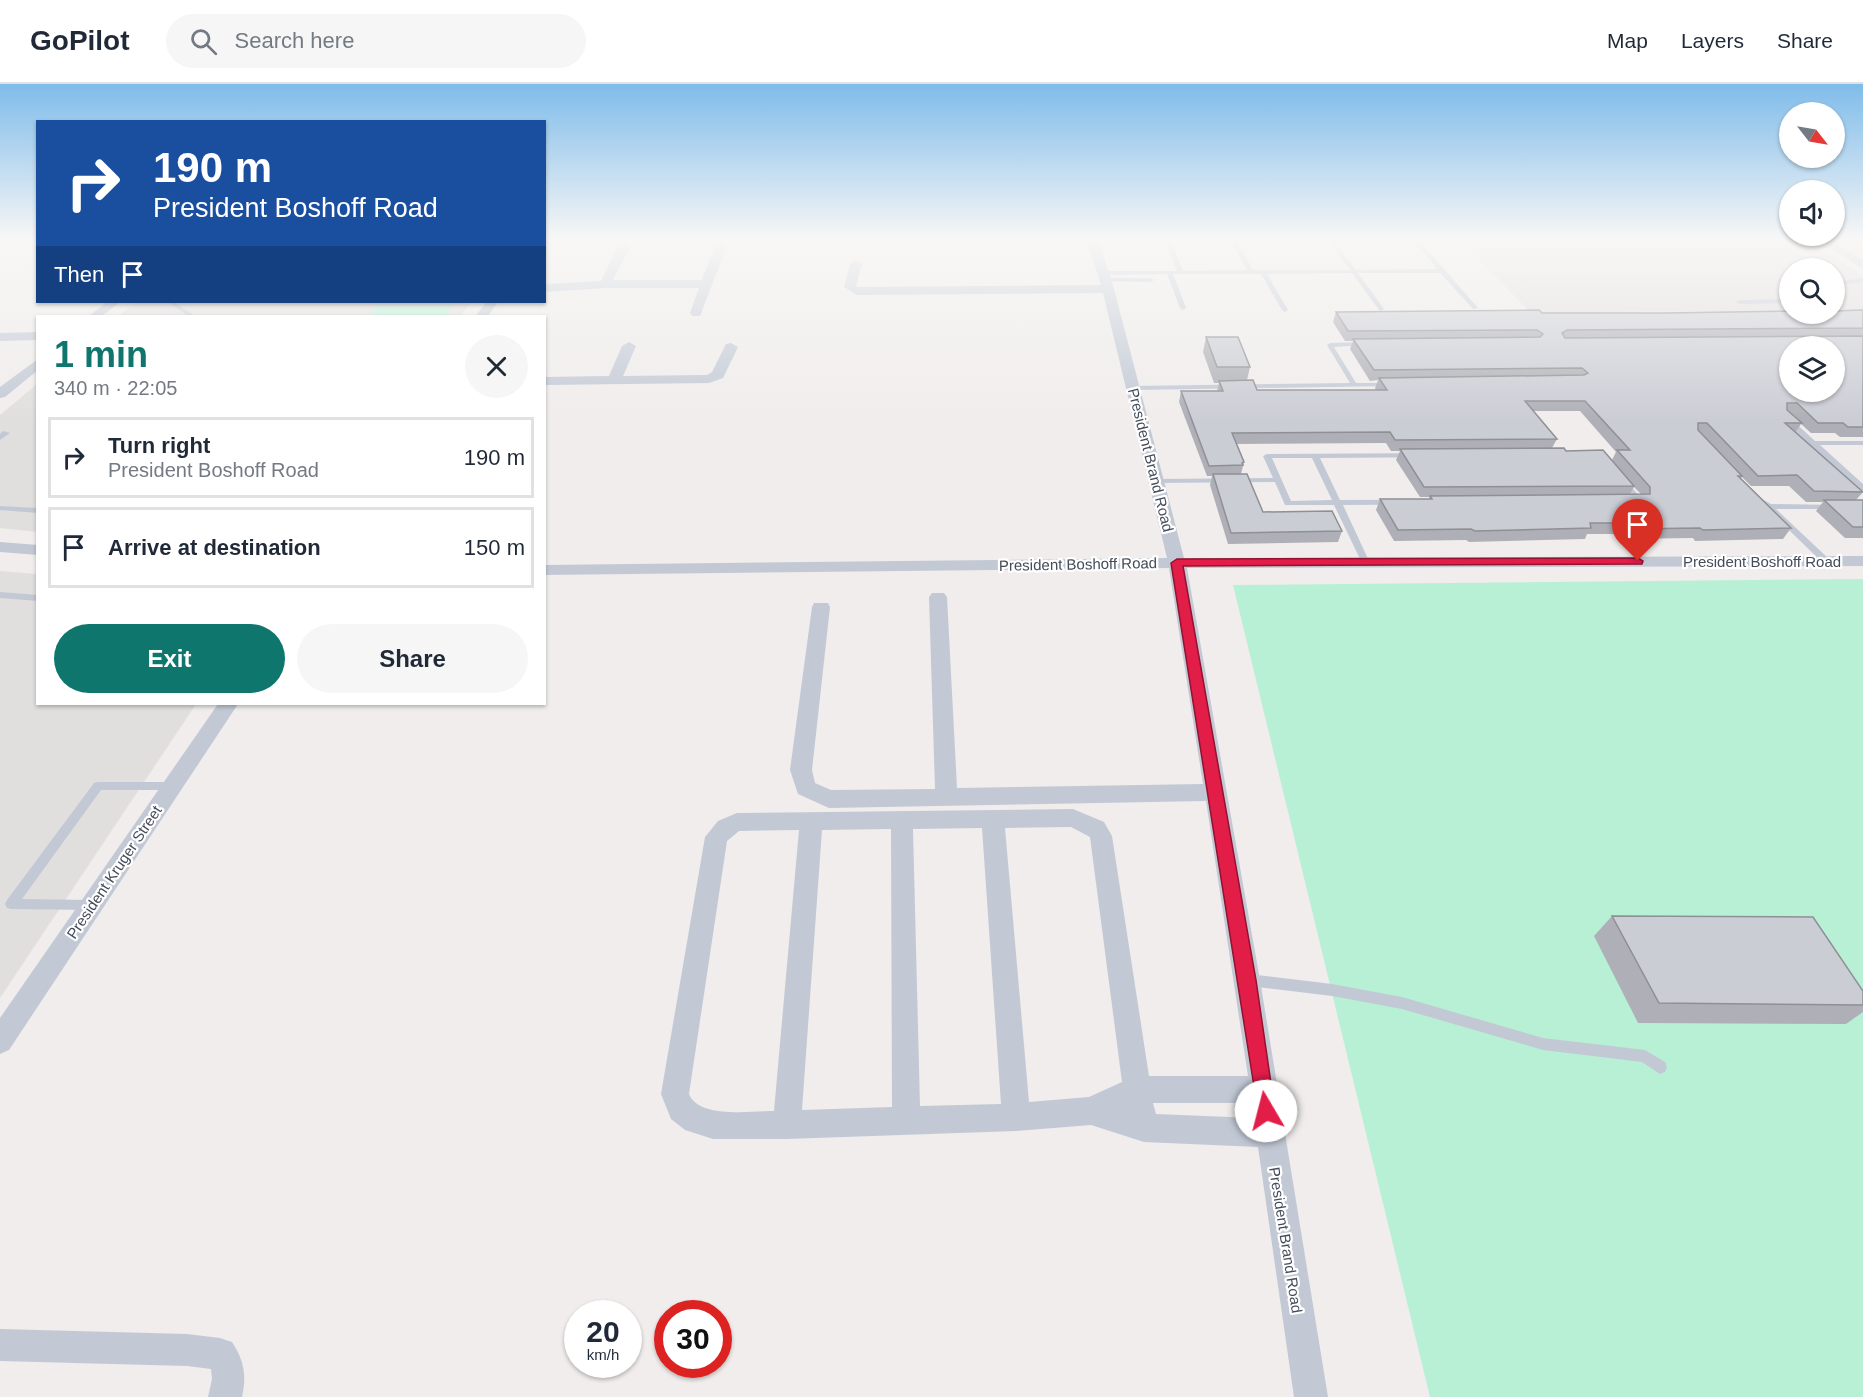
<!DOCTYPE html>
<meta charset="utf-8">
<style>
:root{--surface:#fff;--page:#f6f6f7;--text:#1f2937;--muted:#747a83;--line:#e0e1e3;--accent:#0f766e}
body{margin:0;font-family:Arial,sans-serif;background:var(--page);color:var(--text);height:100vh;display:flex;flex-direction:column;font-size:22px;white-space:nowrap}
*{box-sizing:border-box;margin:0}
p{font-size:20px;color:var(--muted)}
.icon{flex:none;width:33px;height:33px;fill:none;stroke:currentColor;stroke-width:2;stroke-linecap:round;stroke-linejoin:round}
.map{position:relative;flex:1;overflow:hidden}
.details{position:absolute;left:36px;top:231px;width:510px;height:390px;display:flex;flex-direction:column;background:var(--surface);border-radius:0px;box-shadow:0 2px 4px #0004}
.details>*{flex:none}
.banner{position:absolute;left:36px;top:36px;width:510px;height:183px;border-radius:0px;box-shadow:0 2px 4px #0004;background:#1a4fa0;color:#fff;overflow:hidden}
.needle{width:39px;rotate:121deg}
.controls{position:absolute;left:1779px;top:18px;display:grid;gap:12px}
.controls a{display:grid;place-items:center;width:66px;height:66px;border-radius:50%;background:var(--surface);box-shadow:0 2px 4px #0004;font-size:30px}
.speed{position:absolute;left:564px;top:1216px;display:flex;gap:12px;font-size:30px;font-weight:700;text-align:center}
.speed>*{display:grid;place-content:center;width:78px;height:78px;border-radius:50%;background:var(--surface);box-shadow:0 2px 4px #0004;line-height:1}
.speed small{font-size:15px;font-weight:400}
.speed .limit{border:9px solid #d22;background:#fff;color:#111}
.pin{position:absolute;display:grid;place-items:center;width:51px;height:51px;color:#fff;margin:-62px -26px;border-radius:50% 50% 50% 0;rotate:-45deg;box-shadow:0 0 6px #0007}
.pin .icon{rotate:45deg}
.me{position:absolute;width:66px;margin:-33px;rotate:352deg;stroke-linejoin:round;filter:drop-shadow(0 0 4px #0008)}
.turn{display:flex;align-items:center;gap:21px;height:126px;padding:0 18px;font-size:27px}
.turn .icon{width:78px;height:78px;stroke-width:2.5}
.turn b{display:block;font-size:42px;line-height:51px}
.then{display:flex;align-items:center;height:57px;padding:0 18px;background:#0003;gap:12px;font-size:22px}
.round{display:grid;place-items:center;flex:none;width:63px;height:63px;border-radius:32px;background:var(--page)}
.head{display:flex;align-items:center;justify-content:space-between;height:102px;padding:0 18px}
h1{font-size:36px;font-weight:700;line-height:45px;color:var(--accent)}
.cta{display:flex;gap:12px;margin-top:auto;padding:12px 18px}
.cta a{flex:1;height:69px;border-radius:36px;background:var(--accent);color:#fff;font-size:24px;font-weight:700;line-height:69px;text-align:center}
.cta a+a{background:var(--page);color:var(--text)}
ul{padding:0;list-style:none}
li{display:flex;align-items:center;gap:18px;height:81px;margin:0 12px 9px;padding:0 6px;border:3px solid var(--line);border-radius:0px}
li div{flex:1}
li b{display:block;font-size:22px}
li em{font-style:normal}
header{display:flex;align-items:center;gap:36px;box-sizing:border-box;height:84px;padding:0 30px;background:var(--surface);border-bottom:2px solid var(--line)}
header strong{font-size:28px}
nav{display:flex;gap:33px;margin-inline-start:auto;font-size:21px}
.search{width:420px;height:54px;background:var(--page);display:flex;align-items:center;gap:15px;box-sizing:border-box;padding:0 21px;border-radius:33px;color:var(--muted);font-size:22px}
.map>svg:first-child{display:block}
</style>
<header>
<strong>GoPilot</strong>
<div class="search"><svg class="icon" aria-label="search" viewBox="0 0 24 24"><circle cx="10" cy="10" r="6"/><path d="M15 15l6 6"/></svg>Search here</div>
<nav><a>Map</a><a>Layers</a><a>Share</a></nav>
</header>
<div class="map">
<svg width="1863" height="1313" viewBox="0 0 1863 1313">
<rect width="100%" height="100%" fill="#f0edec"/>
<!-- education -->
<g fill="#e1dede">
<path d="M1458 154H1804L1863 191V227H1835L1834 184H1790L1789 227 1530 228Z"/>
<path d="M136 218H471L461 232H118Z"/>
<path d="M37 300V448L0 444V331Z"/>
<path d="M0 487 37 490 38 620H196L0 914Z"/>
</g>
<!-- green -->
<g fill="#b8f0d6">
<path d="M378 221H453L444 232H368Z"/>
<path d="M1863 495V1313H1430L1233 501Z"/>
</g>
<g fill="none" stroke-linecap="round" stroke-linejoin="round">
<!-- service -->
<g fill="#c2c9d5" fill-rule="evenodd">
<path d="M1233 154 1236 156 1253 186H1350L1328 156 1331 154 1356 186 1437 185 1413 156 1418 155 1478 224 1473 225 1440 189H1358L1384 225 1381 227 1379 226 1352 189 1267 190 1288 226 1285 228 1282 226 1261 190H1173L1186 224 1183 226 1180 224 1167 190 1103 191 1100 189 1103 187H1177L1165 157 1168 155 1171 157 1183 187 1247 186 1230 156Z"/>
<path d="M1105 194H1151L1154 196 1151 198 1103 197V195Z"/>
<path d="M1863 194V198L1834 202V198Z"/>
<path d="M1790 215V219L1739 220 1736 218 1739 216Z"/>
<path d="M168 218H174L195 232H188Z"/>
<path d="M1364 258 1366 259V261L1334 263 1356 299H1391L1395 301 1393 302 1133 306 1129 304 1133 302 1350 299 1327 261 1330 259Z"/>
<path d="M1784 334H1790L1815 357H1863V361H1820L1863 400V406H1860L1784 338Z"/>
<path d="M3 347 10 349 0 356V350Z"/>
<path d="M1598 368H1601L1642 415V419L1343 421 1370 479 1366 482 1362 479 1334 421H1285L1275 398 1156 399 1152 397 1156 395 1273 394 1263 372 1267 370ZM1596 372 1633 415 1340 416 1320 374ZM1272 374H1312L1332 416 1291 417Z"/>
<path d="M1754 414H1760L1771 420 1835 421 1836 423 1832 425H1776L1829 475V479H1823L1766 424 1754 418Z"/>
<path d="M0 422 38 424V429L0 426Z"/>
<path d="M0 508 38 511V517L0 514Z"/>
<path d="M98 698H172L176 699 177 702 176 705 172 706H101L22 815 90 816 94 817 96 821 94 825 90 826 11 825 7 824 5 820 7 816 94 699Z"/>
<path d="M1248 890 1332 900 1402 913 1543 954 1645 966 1665 978 1667 983 1665 988 1660 990 1642 978 1543 966 1402 925 1332 912 1248 902 1243 900 1242 896 1243 892Z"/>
</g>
<!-- minor -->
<g fill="#c2c9d5" fill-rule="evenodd">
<path d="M1086 154H1098L1114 205 1184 474 1863 472V482L1187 484 1260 896 1328 1313H1294L1258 1063 1144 1058 1091 1041 1016 1047 787 1055H713L685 1046 671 1035 661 1010 705 753 718 737 737 729 1073 725 1104 738 1112 752 1149 992H1248L1206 717 829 724 798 710 790 686 812 523 814 519H828L830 523 812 686 815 699 831 706 935 705 929 513 932 509H944L947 513 957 704 1203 700 1169 484 544 491V481L1167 474 1103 209 857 211 844 203 850 180 856 176 862 180 856 202 859 203 1101 201ZM1071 743 1090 753 1122 998 1089 1013 1029 1018 1005 744ZM982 744 1001 1020 920 1022 913 745ZM891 745 892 1023 802 1026 822 746ZM799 746 774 1027C751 1027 699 1035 689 1010L727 757 739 747ZM1153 1019H1252L1254 1034 1156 1030Z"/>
<path d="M1814 154H1827L1863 176V185Z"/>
<path d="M721 159 727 162 700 232H692L690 229 699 204H605L544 208V200L601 197 618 163 624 160 630 163 613 196H702L715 162Z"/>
<path d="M107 218H120L102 232H89Z"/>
<path d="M486 218H498L488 232H476Z"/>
<path d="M38 248V256L0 257V249Z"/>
<path d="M629 258 636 262 623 292 707 291 712 288 726 260 731 259 738 263 723 294 709 299 544 301V293L609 292 622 262Z"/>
<path d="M38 275V286L5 313 0 314V303Z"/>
<path d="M0 458 38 461V471L0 468Z"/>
<path d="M218 620H238L9 966 0 970V934Z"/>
<path d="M0 1245 187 1250 220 1254 232 1258C244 1276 247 1292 242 1313H208L212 1295 211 1285 187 1282 0 1277Z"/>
</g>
</g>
<!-- wall -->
<g fill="#afb0b7" fill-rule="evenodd">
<path d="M1863 226V353H1840L1835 349H1811L1801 340 1795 349 1863 408 1856 416H1863V454H1845L1816 427 1823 418H1806L1789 402H1751L1742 393 1741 394 1791 444 1783 455 1695 457 1693 454 1620 455 1615 450H1587L1585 455 1469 458 1466 456 1394 457 1376 426 1380 415H1429V413H1420L1396 376 1400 367H1391L1386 359 1236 360 1244 378 1241 390 1263 428 1342 447 1338 458 1228 460 1210 401 1212 392H1207L1179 318 1181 307H1217L1219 299H1214L1203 268 1206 253 1250 283 1247 296 1257 306H1376L1375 304 1378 296 1370 297 1350 265 1353 257H1345L1333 238 1336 228 1663 229ZM1533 327H1580L1616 368 1612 376 1552 364 1557 355ZM1634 403 1641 410H1630Z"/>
<path d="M1612 832 1863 907V928L1846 940 1638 939 1594 852Z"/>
</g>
<!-- building -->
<g fill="#cbcdd5" stroke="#8e9095" stroke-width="1.5" fill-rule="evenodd">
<path d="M1539 226 1542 229H1663L1790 227V230H1834V227L1863 226V244L1567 246 1562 249 1565 254 1863 252V343H1848L1843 339H1818L1797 319H1787V326L1802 339H1785L1863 408 1814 407 1797 391 1758 392 1707 339H1698V346L1742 392H1738L1791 444 1703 446 1700 444 1626 445 1622 439H1590L1591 444 1475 447 1471 445 1398 446 1380 415H1432L1430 412 1650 410V403L1617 366H1630L1585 317H1525L1557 355 1395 356 1390 348 1232 349 1244 378 1242 379 1243 381 1209 382 1181 307H1223L1219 297 1253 296 1257 306H1387L1379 294 1584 291 1588 289 1582 284 1374 286 1353 255 1540 253 1543 250 1537 246 1348 247 1336 228ZM1790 262H1834V308H1790Z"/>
<path d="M1206 253H1238L1250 283H1217Z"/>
<path d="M1564 364 1566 367 1603 366 1634 402 1424 403 1400 365Z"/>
<path d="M1213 390H1247L1263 428 1332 427 1342 447 1231 449Z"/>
<path d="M1824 416H1863V443H1853Z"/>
<path d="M1612 832 1813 833 1863 907V921L1659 919Z"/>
</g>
<!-- sky -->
<linearGradient id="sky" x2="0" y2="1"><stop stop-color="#7fbcea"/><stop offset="0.46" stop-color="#f8f7f6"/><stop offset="1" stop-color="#f8f7f6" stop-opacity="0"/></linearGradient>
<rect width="1863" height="337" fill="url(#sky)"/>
<!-- route -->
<path fill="#e11d48" stroke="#92132f" stroke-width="1.5" d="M1638 474 1643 477 1642 480 1183 482 1256 896 1275 1027 1272 1034 1266 1036 1259 1034 1171 479 1177 475Z"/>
<g text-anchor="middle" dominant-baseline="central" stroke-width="4.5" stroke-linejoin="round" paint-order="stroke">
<!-- street labels -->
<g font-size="15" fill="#444c5a" stroke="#fff">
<text transform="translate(1151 376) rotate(76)">President Brand Road</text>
<text x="1762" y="477">President Boshoff Road</text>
<text transform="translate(1078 480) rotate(-1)">President Boshoff Road</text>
<text transform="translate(114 788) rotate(-56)">President Kruger Street</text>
<text transform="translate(1286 1156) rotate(81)">President Brand Road</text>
</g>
</g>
</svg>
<div class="controls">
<a><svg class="needle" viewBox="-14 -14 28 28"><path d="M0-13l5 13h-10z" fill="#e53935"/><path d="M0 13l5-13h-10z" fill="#747a83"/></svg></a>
<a><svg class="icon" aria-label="sound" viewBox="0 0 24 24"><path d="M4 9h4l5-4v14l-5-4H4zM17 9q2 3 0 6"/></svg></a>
<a><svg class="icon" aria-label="search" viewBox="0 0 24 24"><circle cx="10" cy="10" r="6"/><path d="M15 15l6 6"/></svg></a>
<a><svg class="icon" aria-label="layers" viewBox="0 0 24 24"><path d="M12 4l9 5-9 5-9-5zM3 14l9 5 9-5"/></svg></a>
</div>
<div class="speed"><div>20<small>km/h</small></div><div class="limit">30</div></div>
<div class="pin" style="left:1638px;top:477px;background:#d93025"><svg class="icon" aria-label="arrive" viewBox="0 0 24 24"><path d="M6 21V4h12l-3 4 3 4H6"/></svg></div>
<svg class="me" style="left:1266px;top:1027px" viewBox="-20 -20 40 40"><circle r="19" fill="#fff"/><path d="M0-13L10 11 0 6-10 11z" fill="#e11d48"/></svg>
<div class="banner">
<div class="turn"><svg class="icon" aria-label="right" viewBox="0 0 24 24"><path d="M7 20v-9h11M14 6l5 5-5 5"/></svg><div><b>190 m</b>President Boshoff Road</div></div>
<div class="then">Then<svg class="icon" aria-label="arrive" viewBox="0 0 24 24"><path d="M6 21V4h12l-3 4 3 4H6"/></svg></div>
</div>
<section class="details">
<div class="head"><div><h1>1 min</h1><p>340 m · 22:05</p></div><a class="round"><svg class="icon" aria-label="close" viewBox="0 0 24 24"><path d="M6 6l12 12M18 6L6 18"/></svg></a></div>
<ul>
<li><svg class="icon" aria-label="right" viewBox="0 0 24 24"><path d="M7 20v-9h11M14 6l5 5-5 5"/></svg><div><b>Turn right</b><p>President Boshoff Road</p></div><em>190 m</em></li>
<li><svg class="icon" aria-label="arrive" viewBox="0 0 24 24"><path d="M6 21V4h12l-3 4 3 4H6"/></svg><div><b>Arrive at destination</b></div><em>150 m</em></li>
</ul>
<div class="cta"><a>Exit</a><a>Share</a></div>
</section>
</div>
